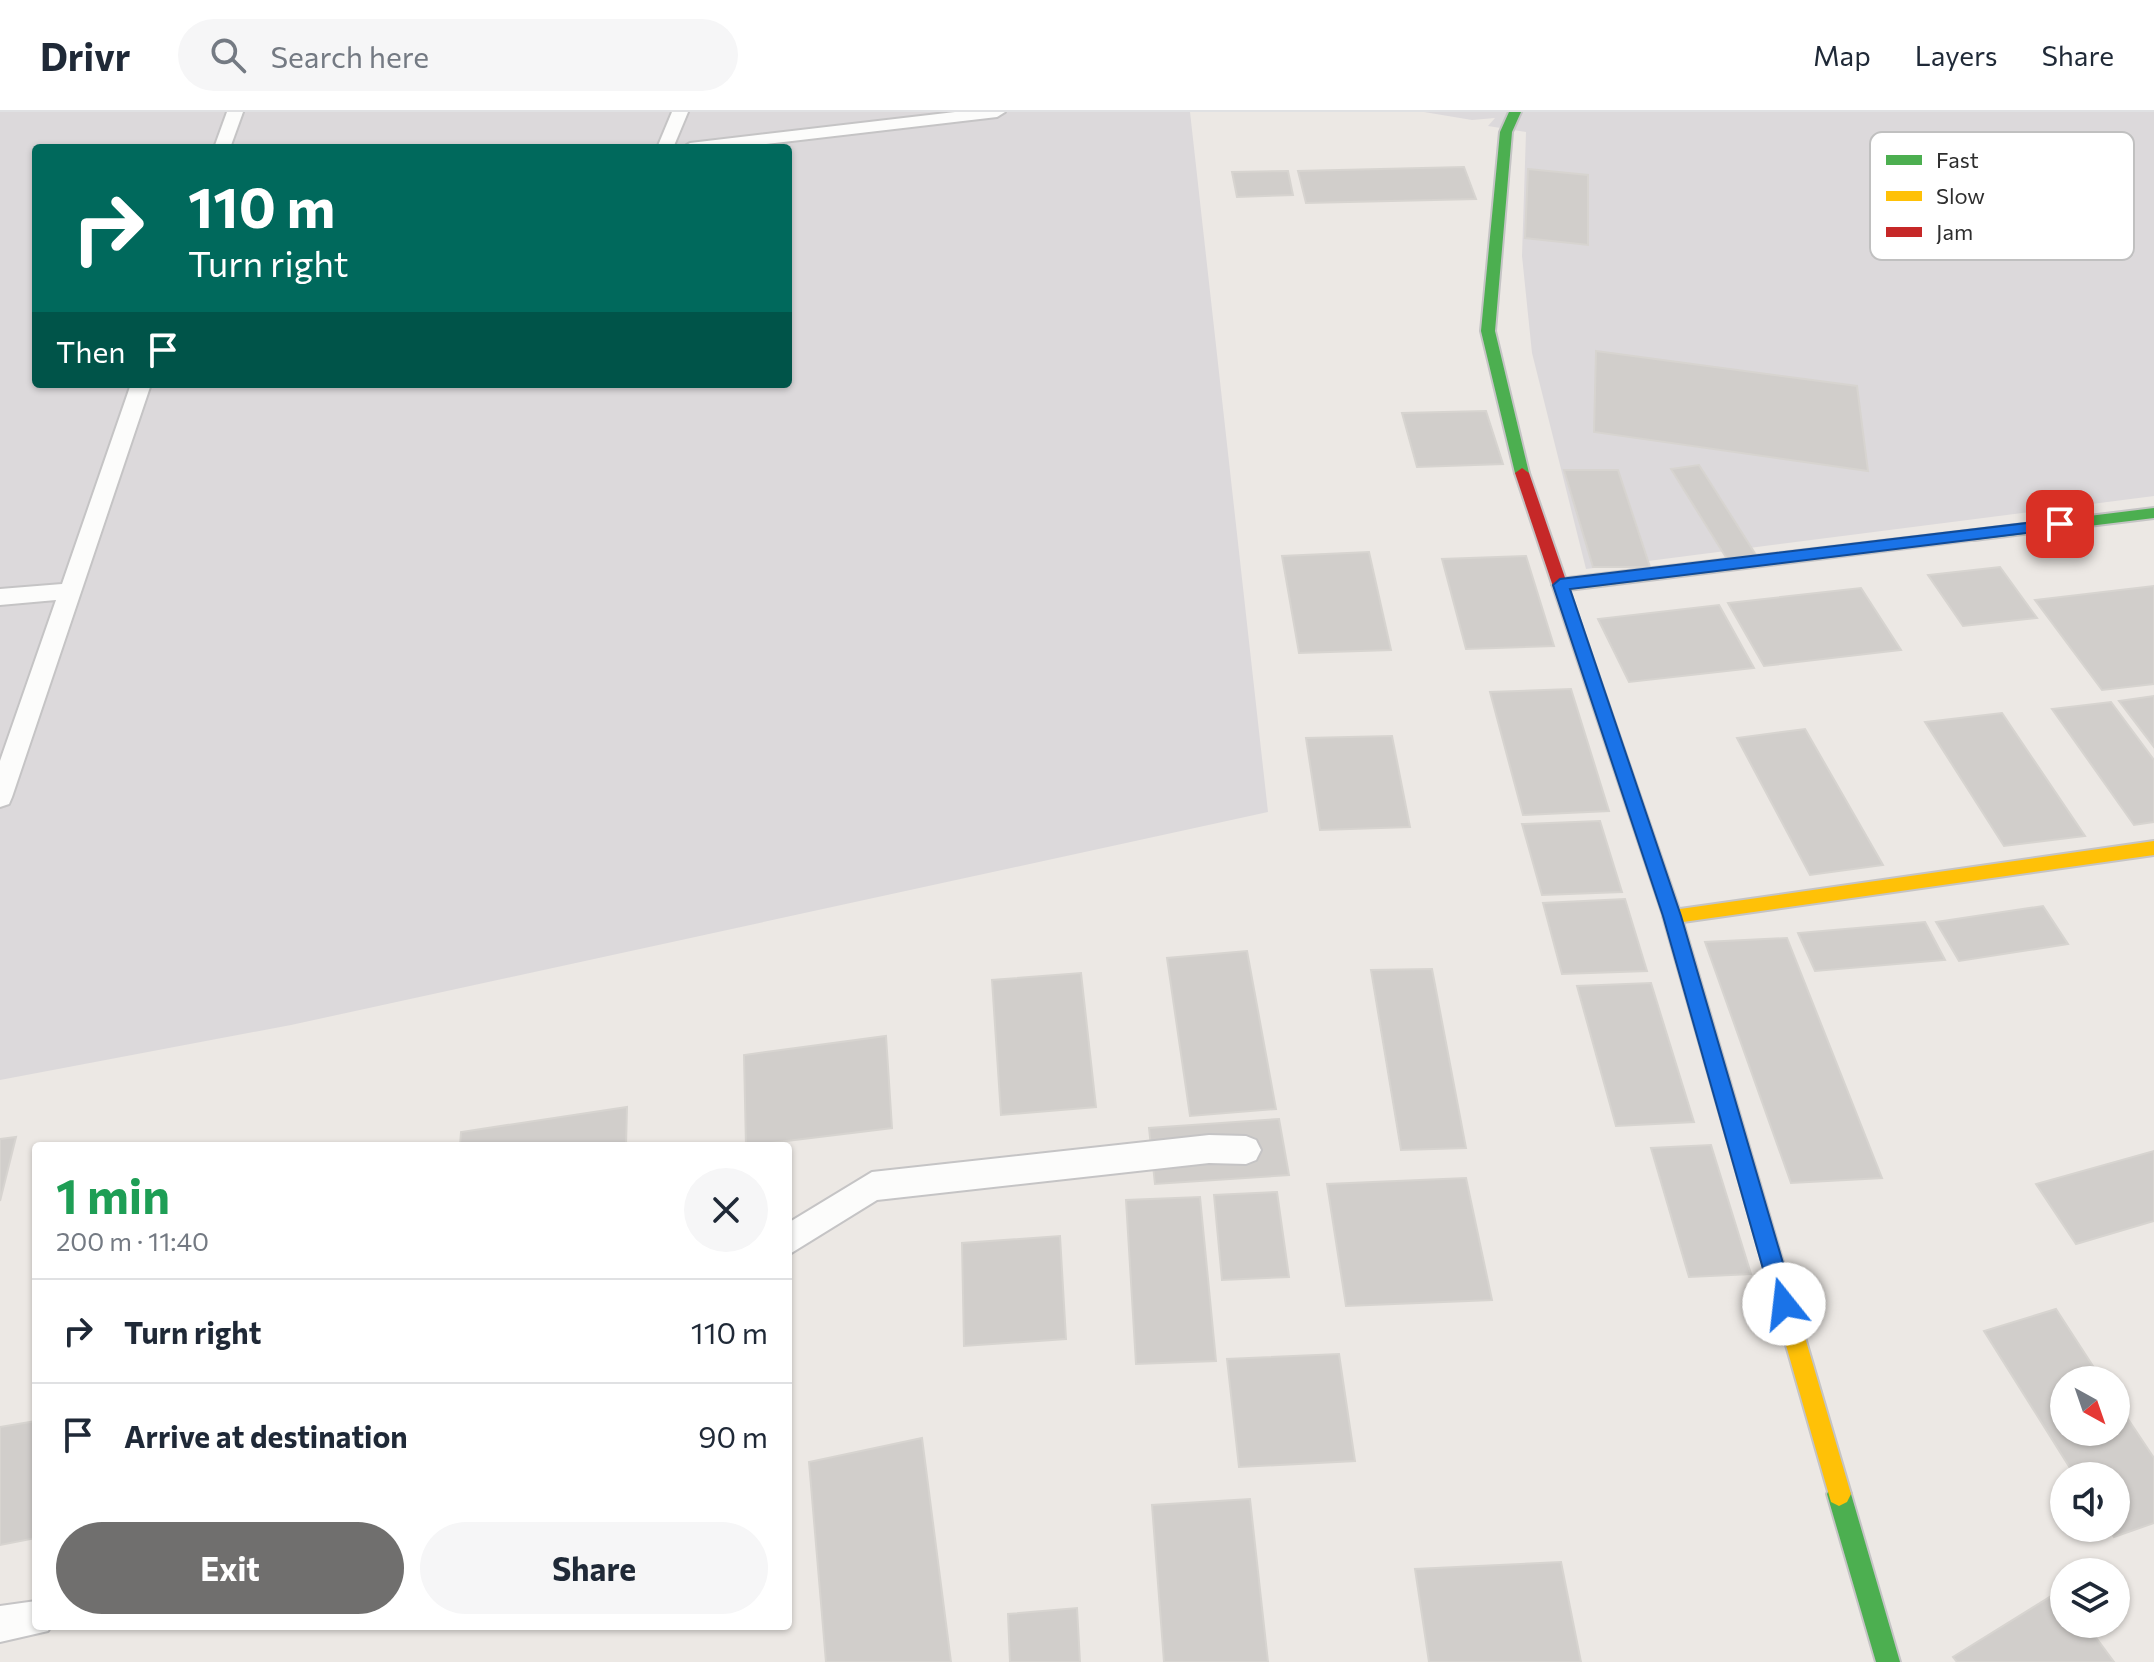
<!DOCTYPE html>
<meta charset="utf-8">
<style>
:root{--surface:#fff;--page:#f6f6f7;--text:#1f2937;--muted:#747a83;--line:#e0e1e3;--accent:#706f6e}
body{margin:0;font-family:Commissioner,sans-serif;background:var(--page);color:var(--text);height:100vh;display:flex;flex-direction:column;font-size:30px;white-space:nowrap}
*{box-sizing:border-box;margin:0}
p{font-size:26px;color:var(--muted)}
.icon{flex:none;width:44px;height:44px;fill:none;stroke:currentColor;stroke-width:2;stroke-linecap:round;stroke-linejoin:round}
.map{position:relative;flex:1;overflow:hidden}
.panel{position:absolute;left:32px;top:1030px;width:760px;height:488px;display:flex;flex-direction:column;background:var(--surface);border-radius:8px;box-shadow:0 2px 6px #0004}
.panel>*{flex:none}
.guide{position:absolute;left:32px;top:32px;width:760px;height:244px;border-radius:8px;box-shadow:0 2px 6px #0004;background:#00695c;color:#fff;overflow:hidden}
.needle{width:52px;rotate:140deg}
.controls{position:absolute;left:2050px;top:1254px;display:grid;gap:16px}
.controls a{display:grid;place-items:center;width:80px;height:80px;border-radius:50%;background:var(--surface);box-shadow:0 2px 6px #0004;font-size:40px}
.pin{position:absolute;display:grid;place-items:center;width:68px;height:68px;color:#fff;margin:-34px;border-radius:16px;box-shadow:0 4px 12px #0006}
.me{position:absolute;width:88px;margin:-44px;rotate:344deg;stroke-linejoin:round;filter:drop-shadow(0 0 6px #0008)}
.turn{display:flex;align-items:center;gap:28px;height:168px;padding:0 24px;font-size:36px}
.turn .icon{width:104px;height:104px;stroke-width:2.5}
.turn b{display:block;font-size:56px;line-height:68px}
.then{display:flex;align-items:center;height:76px;padding:0 24px;background:#0003;gap:16px;font-size:30px}
.round{display:grid;place-items:center;flex:none;width:84px;height:84px;border-radius:42px;background:var(--page)}
.headline{display:flex;align-items:center;justify-content:space-between;height:136px;padding:0 24px}
h1{font-size:48px;font-weight:700;line-height:60px;color:#1e9e55}
.primary-button{display:flex;gap:16px;margin-top:auto;padding:16px 24px}
.primary-button a{flex:1;height:92px;border-radius:48px;background:var(--accent);color:#fff;font-size:32px;font-weight:700;line-height:92px;text-align:center}
.primary-button a+a{background:var(--page);color:var(--text)}
ul{padding:0;list-style:none}
li{display:flex;align-items:center;gap:24px;height:104px;padding:0 24px;border-top:2px solid var(--line)}
li div{flex:1}
li b{display:block;font-size:30px}
li em{font-style:normal}
header{display:flex;align-items:center;gap:48px;box-sizing:border-box;height:112px;padding:0 40px;background:var(--surface);border-bottom:2px solid var(--line)}
header strong{font-size:38px}
nav{display:flex;gap:44px;margin-inline-start:auto;font-size:28px}
.search{width:560px;height:72px;background:var(--page);display:flex;align-items:center;gap:20px;box-sizing:border-box;padding:0 28px;border-radius:44px;color:var(--muted);font-size:30px}
.map>svg:first-child{display:block}
</style>
<header>
<strong>Drivr</strong>
<div class="search"><svg class="icon" aria-label="search" viewBox="0 0 24 24"><circle cx="10" cy="10" r="6"/><path d="M15 15l6 6"/></svg>Search here</div>
<nav><a>Map</a><a>Layers</a><a>Share</a></nav>
</header>
<div class="map">
<svg width="2154" height="1550" viewBox="0 0 2154 1550">
<rect width="100%" height="100%" fill="#ece8e4"/>
<!-- industrial -->
<g fill="#dcd9db" fill-rule="evenodd">
<path d="M0 0H1190L1268 700 291 913 0 968ZM36 36H788V272H36Z"/>
<path d="M1424 0H2154V384L1586 457 1532 241 1522 144 1526 20 1488 14 1495 6 1472 8Z"/>
</g>
<!-- building -->
<g fill="#d1cecb" stroke="#d7d4d0" stroke-width="2">
<path d="M1464 55 1476 87 1306 91 1298 59Z"/>
<path d="M1528 57 1588 63V133L1525 126Z"/>
<path d="M1288 59 1293 83 1237 85 1232 60Z"/>
<path d="M1596 239 1857 274 1868 359 1594 320Z"/>
<path d="M1486 299 1503 352 1417 355 1402 301Z"/>
<path d="M1699 353 1756 443 1727 447 1671 357Z"/>
<path d="M1564 358H1618L1650 455H1593Z"/>
<path d="M1369 440 1391 538 1299 541 1282 444Z"/>
<path d="M1526 444 1554 534 1466 537 1442 447Z"/>
<path d="M2000 455 2037 506 1963 514 1928 463Z"/>
<path d="M2154 474V572L2102 578 2035 488Z"/>
<path d="M1861 476 1901 538 1764 554 1728 491Z"/>
<path d="M1719 493 1754 556 1629 570 1598 507Z"/>
<path d="M1571 577 1609 699 1523 703 1490 580Z"/>
<path d="M2154 584V635L2119 589Z"/>
<path d="M2111 590 2154 648V710L2134 713 2052 597Z"/>
<path d="M2002 601 2085 724 2004 734 1925 610Z"/>
<path d="M1805 617 1883 753 1810 763 1737 626Z"/>
<path d="M1392 624 1410 715 1320 718 1306 626Z"/>
<path d="M1600 709 1622 780 1542 783 1522 712Z"/>
<path d="M1625 787 1647 859 1562 862 1543 791Z"/>
<path d="M2043 794 2068 832 1959 849 1936 810Z"/>
<path d="M1925 810 1945 848 1815 859 1798 821Z"/>
<path d="M1787 826 1882 1066 1791 1071 1705 830Z"/>
<path d="M1247 839 1276 997 1190 1004 1167 846Z"/>
<path d="M1432 857 1466 1036 1401 1038 1371 858Z"/>
<path d="M1081 861 1096 995 1001 1003 992 868Z"/>
<path d="M1651 871 1694 1010 1616 1014 1577 874Z"/>
<path d="M886 924 892 1016 746 1034 744 943Z"/>
<path d="M627 995 626 1034H460L461 1020Z"/>
<path d="M1279 1007 1289 1063 1155 1072 1149 1016Z"/>
<path d="M16 1025 0 1089V1027Z"/>
<path d="M1711 1033 1751 1162 1689 1165 1651 1036Z"/>
<path d="M2154 1039V1109L2076 1132 2036 1072Z"/>
<path d="M1466 1066 1492 1188 1346 1194 1327 1072Z"/>
<path d="M1277 1080 1289 1165 1222 1168 1214 1083Z"/>
<path d="M1200 1085 1216 1249 1136 1252 1126 1088Z"/>
<path d="M1060 1124 1066 1227 964 1234 962 1131Z"/>
<path d="M2056 1197 2102 1268H2064V1320H2116V1289L2154 1346V1411L2114 1425 2108 1416H2116V1364H2075L1984 1219Z"/>
<path d="M1339 1242 1355 1349 1239 1355 1227 1247Z"/>
<path d="M36 1309V1426L0 1433V1315Z"/>
<path d="M922 1326 951 1550H826L809 1350Z"/>
<path d="M1250 1387 1268 1550H1164L1152 1393Z"/>
<path d="M1561 1450 1581 1550H1429L1415 1457Z"/>
<path d="M2061 1478 2064 1512H2086L2114 1550H1957L1953 1545Z"/>
<path d="M1077 1496 1080 1550H1010L1008 1502Z"/>
</g>
<g fill="none" stroke-linecap="round" stroke-linejoin="round">
<defs>
<g id="lane">
<path d="M227 0H243L230 36H214Z"/>
<path d="M672 0H688L673 36H657Z"/>
<path d="M955 0H1005L997 5 733 36H682L690 31Z"/>
<path d="M131 272H151L12 685 9 692 0 695V649L56 488 0 493V477L62 472Z"/>
<path d="M1209 1023 1246 1024 1256 1028 1261 1038 1256 1048 1246 1052 1209 1051 877 1088 788 1143V1111L872 1060Z"/>
<path d="M36 1489V1514H51L48 1519 0 1530V1494Z"/>
</g>
<g id="fast">
<path d="M1509 0H1521L1512 20 1495 219 1529 361 1522 366 1515 361 1481 219 1500 20Z"/>
<path d="M2154 396V406L1974 428 1967 423 1974 418Z"/>
<path d="M1839 1370 1847 1374 1851 1382 1900 1550H1876L1827 1382 1831 1374Z"/>
</g>
<g id="slow">
<path d="M1974 418 1979 419V427L1560 479 1552 473 1560 467Z"/>
<path d="M2154 729V743L1683 810 1851 1382 1847 1390 1839 1394 1831 1390 1663 804 1666 799Z"/>
</g>
<path id="jam" d="M1522 356 1529 361 1682 806 1679 811 1673 814 1667 811 1664 806 1515 361Z"/>
</defs>
<!-- lane casing -->
<use href="#lane" stroke="#c5c4c5" stroke-width="4"/>
<!-- fast casing -->
<use href="#fast" stroke="#c5c4c5" stroke-width="4"/>
<!-- slow casing -->
<use href="#slow" stroke="#c5c4c5" stroke-width="4"/>
<!-- jam casing -->
<use href="#jam" stroke="#c5c4c5" stroke-width="4"/>
<!-- lane -->
<use href="#lane" fill="#fcfcfb" fill-rule="evenodd"/>
<!-- fast -->
<use href="#fast" fill="#4caf50" fill-rule="evenodd"/>
<!-- slow -->
<use href="#slow" fill="#ffc107" fill-rule="evenodd"/>
<!-- jam -->
<use href="#jam" fill="#c62828" fill-rule="evenodd"/>
</g>
<!-- route -->
<path fill="#1a73e8" stroke="#114b97" stroke-width="2" d="M2060 407 2068 412 2066 416 1570 477 1681 804 1795 1192 1792 1200 1784 1203 1776 1200 1773 1192 1663 804 1553 473 1560 467Z"/>
<!-- legend -->
<rect x="1870" y="20" width="264" height="128" rx="12" fill="#fff" stroke="#c0c0c0" stroke-width="2"/>
<rect x="1886" y="43" width="36" height="10" fill="#4caf50"/>
<rect x="1886" y="79" width="36" height="10" fill="#ffc107"/>
<rect x="1886" y="115" width="36" height="10" fill="#c62828"/>
<g font-size="22" fill="#2e2e2e">
<text x="1936" y="56">Fast</text>
<text x="1936" y="92">Slow</text>
<text x="1936" y="128">Jam</text>
</g>
</svg>
<div class="controls">
<a><svg class="needle" viewBox="-14 -14 28 28"><path d="M0-13l5 13h-10z" fill="#e53935"/><path d="M0 13l5-13h-10z" fill="#747a83"/></svg></a>
<a><svg class="icon" aria-label="sound" viewBox="0 0 24 24"><path d="M4 9h4l5-4v14l-5-4H4zM17 9q2 3 0 6"/></svg></a>
<a><svg class="icon" aria-label="layers" viewBox="0 0 24 24"><path d="M12 4l9 5-9 5-9-5zM3 14l9 5 9-5"/></svg></a>
</div>
<div class="pin" style="left:2060px;top:412px;background:#d93025"><svg class="icon" aria-label="arrive" viewBox="0 0 24 24"><path d="M6 21V4h12l-3 4 3 4H6"/></svg></div>
<svg class="me" style="left:1784px;top:1192px" viewBox="-20 -20 40 40"><circle r="19" fill="#fff"/><path d="M0-13L10 11 0 6-10 11z" fill="#1a73e8"/></svg>
<div class="guide">
<div class="turn"><svg class="icon" aria-label="right" viewBox="0 0 24 24"><path d="M7 20v-9h11M14 6l5 5-5 5"/></svg><div><b>110 m</b>Turn right</div></div>
<div class="then">Then<svg class="icon" aria-label="arrive" viewBox="0 0 24 24"><path d="M6 21V4h12l-3 4 3 4H6"/></svg></div>
</div>
<section class="panel">
<div class="headline"><div><h1>1 min</h1><p>200 m · 11:40</p></div><a class="round"><svg class="icon" aria-label="close" viewBox="0 0 24 24"><path d="M6 6l12 12M18 6L6 18"/></svg></a></div>
<ul>
<li><svg class="icon" aria-label="right" viewBox="0 0 24 24"><path d="M7 20v-9h11M14 6l5 5-5 5"/></svg><div><b>Turn right</b></div><em>110 m</em></li>
<li><svg class="icon" aria-label="arrive" viewBox="0 0 24 24"><path d="M6 21V4h12l-3 4 3 4H6"/></svg><div><b>Arrive at destination</b></div><em>90 m</em></li>
</ul>
<div class="primary-button"><a>Exit</a><a>Share</a></div>
</section>
</div>
